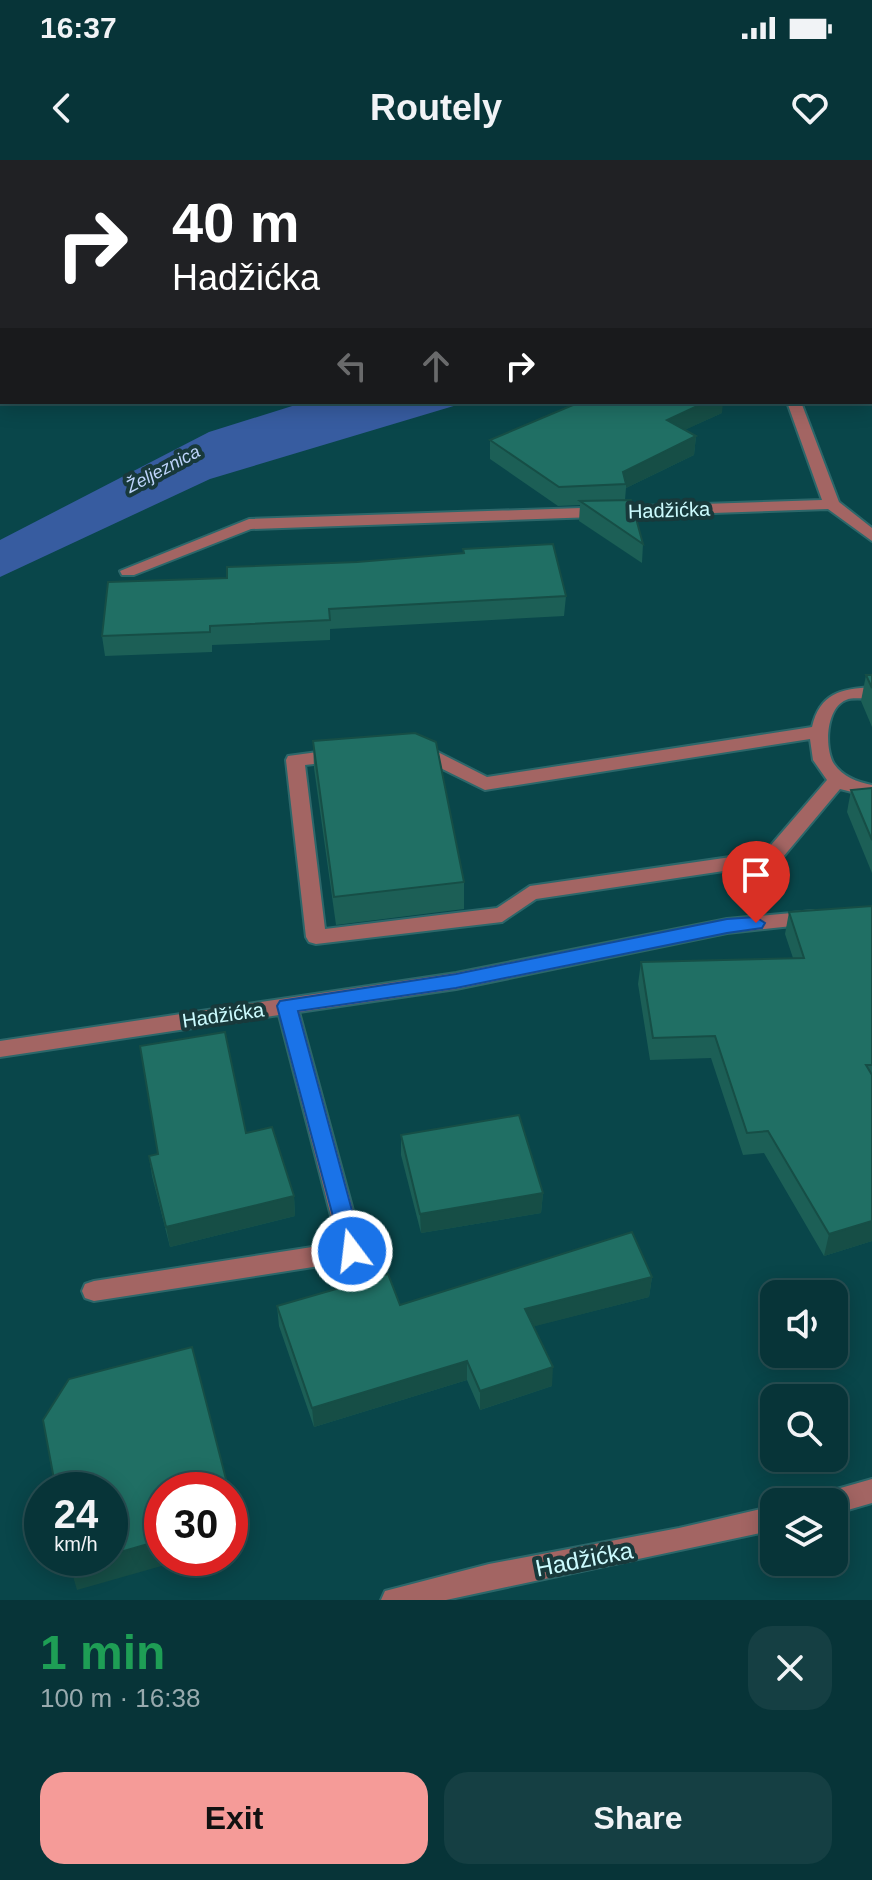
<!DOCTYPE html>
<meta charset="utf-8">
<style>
:root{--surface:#073438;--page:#153f43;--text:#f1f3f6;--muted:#98aaae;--line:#284f53;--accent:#f59b98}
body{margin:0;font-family:Arial,sans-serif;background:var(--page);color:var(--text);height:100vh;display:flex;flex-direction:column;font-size:30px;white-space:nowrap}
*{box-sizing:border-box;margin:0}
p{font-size:26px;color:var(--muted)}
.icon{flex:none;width:44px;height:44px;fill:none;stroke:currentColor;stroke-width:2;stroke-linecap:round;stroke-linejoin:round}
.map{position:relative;height:1440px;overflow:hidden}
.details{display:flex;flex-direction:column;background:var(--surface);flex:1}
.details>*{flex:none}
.banner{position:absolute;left:0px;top:0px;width:872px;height:244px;box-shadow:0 4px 20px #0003,0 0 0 2px var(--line);background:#202124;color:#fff;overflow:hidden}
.fabs{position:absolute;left:760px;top:1120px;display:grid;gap:16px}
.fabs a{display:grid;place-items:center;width:88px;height:88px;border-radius:16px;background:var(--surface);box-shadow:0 4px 20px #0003,0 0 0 2px var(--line);font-size:40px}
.speed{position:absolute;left:24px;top:1312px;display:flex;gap:16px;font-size:40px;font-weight:700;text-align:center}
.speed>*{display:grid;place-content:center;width:104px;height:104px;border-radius:50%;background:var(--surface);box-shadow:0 4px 20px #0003,0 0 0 2px var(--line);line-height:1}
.speed small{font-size:20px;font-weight:400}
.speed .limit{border:12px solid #d22;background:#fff;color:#111}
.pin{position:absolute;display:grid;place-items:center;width:68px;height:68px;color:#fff;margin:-82px -34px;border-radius:50% 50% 50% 0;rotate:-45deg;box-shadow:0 0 8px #0007}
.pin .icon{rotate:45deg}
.me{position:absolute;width:88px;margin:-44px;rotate:345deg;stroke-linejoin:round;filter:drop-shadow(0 0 6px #0008)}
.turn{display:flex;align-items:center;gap:28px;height:168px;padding:0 40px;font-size:36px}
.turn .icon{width:104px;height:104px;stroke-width:2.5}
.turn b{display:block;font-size:56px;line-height:68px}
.lanes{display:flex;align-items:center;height:76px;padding:0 40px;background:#0003;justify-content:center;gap:40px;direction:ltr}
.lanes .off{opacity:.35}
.round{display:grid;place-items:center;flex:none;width:84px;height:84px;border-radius:24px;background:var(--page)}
.overview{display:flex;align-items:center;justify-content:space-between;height:136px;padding:0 40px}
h1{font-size:48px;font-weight:600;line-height:60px;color:#1e9e55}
.button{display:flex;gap:16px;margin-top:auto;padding:16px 40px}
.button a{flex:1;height:92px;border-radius:24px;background:var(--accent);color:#111;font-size:32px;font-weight:600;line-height:92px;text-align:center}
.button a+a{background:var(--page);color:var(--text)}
.status{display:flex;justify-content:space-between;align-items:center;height:56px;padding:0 40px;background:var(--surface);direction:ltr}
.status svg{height:22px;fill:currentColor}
header{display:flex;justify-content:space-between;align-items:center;height:104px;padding:0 40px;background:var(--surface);font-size:36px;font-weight:600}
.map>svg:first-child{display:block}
</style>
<div class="status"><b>16:37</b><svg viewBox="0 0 49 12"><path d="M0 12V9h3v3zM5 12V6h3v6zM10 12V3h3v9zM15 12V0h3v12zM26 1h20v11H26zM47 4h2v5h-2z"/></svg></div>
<header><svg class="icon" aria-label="back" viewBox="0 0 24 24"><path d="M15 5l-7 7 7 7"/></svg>Routely<svg class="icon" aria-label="heart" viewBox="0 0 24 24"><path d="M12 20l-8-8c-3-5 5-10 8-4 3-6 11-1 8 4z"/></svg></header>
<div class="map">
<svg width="872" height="1440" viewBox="0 0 872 1440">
<rect width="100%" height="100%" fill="#09464a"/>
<!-- water -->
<path fill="#375ca0" d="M305 242H467L210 319 0 417V380L209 272Z"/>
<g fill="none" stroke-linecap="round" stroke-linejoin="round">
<defs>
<path id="service" d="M872 527V539C864 539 853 537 846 540 826 548 824 588 834 604 843 617 857 622 872 625V637L840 629 778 703 536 739 502 762 316 784 309 782 306 777 286 600 288 596 340 589 349 595 340 601 305 605 325 769 497 748 530 726 765 692 827 620 813 600 810 579 485 630 408 592 406 588 408 584H422L487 617 812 567C820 533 841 529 872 527Z"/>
<g id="minor">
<path d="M135 0H151L152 2H136Z"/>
<path d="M787 242H801L839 342 872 368V381L828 349 251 369 134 415H122L120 411 249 359 822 340Z"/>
<path d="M813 751 820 753 823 758 820 763 727 773 456 829 299 852 364 1091 360 1098 352 1101 94 1141 85 1138 82 1131 85 1124 94 1121 338 1083 279 855 0 897V881L456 813 727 759Z"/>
<path d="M872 1319V1343L834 1354V1342H819L823 1333Z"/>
<path d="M774 1346V1370L446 1440H381L385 1431 489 1404 679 1368Z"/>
</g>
<g id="secondary">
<path d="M239 0H254L238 2Z"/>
<path d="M0 116H2L0 125Z"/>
</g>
</defs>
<!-- service casing -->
<use href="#service" stroke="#2c676a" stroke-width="4"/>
<!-- minor casing -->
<use href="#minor" stroke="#2c676a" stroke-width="4"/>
<!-- secondary casing -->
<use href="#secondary" stroke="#2c676a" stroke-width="4"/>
<!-- service -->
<use href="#service" fill="#a36563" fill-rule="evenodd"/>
<!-- minor -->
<use href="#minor" fill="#a36563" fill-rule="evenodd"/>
<!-- secondary -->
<use href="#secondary" fill="#da7977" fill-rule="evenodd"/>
</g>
<!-- wall -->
<g fill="#1c5f56">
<path d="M0 0H123L118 2H2V13L0 12Z"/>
<rect x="870" y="114" width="2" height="73"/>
<path d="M722 253 684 270 696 276 694 295 626 328 625 340 643 384 642 403 579 361 580 345 558 346 490 299V280Z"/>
<path d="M463 389 566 436 564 456 330 469V480L212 485V492L105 496 102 476 227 418 357 402 463 393Z"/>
<path d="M866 515H872V567L861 541Z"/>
<path d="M313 581 464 722V749L336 765 314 608Z"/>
<path d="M872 628V713L847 652 851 630Z"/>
<path d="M872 746V1081L824 1096 764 993 743 995 711 898 650 900 638 824 641 802 793 798 785 774 789 752Z"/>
<path d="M246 973 294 1036 295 1056 170 1087 152 1016 149 996Z"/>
<path d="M401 975 543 1033 541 1053 421 1073 401 995Z"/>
<path d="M652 1117 649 1137 534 1166 552 1226 480 1250 467 1220 314 1267 279 1166 277 1146 400 1145Z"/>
</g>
<!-- shaded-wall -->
<g fill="#164e46">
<path d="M78 0H123L118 2H73Z"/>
<path d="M706 242H723L722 253 665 279 667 260Z"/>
<path d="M696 276 694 295 626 328V324L623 312Z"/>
<path d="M543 1033 541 1053 421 1073 420 1054Z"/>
<path d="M294 1036 295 1056 170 1087 166 1067Z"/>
<path d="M872 1061V1081L824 1096 829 1074Z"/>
<path d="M652 1117 649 1137 524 1169 525 1149Z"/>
<path d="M467 1201V1220L314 1267 312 1248Z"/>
<path d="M553 1207 552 1226 480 1250V1231Z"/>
<path d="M162 1380V1398H179V1401L77 1430 70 1406 98 1398H110V1395Z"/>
</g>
<!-- building -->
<g fill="#206f64" stroke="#164e46" stroke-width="2">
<path d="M8 0H78L73 2H11Z"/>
<rect x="870" y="114" width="2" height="55"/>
<path d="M580 242H706L667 260 696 276 623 312 626 324 559 327 490 280Z"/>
<path d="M631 340 643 384 580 341Z"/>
<path d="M553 384 566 436 329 449 330 460 210 466V472L102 476 108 422 227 418V407L357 402 464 393 463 389Z"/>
<path d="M866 515H872V528Z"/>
<path d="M415 573 436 582 464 722 334 737 313 581Z"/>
<path d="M872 628V680L851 630Z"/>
<path d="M872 746V905H866L872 915V1061L829 1074 768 971 747 973 715 876 653 878 641 802 804 798 789 752Z"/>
<path d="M225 872 246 973 272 967 294 1036 166 1067 149 996 158 994 140 886Z"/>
<path d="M519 955 543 1033 420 1054 401 975Z"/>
<path d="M632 1072 652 1117 525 1149 553 1207 480 1231 467 1201 312 1248 277 1146 388 1114 400 1145Z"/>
<path d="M192 1187 228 1327 217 1330H162V1380L110 1395V1330H56L43 1260 69 1219Z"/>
<path d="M68 1398H98L70 1406Z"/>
</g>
<!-- route -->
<path fill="#1a73e8" stroke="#114b97" stroke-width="2" d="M756 757 765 763 762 768 727 773 456 828 298 851 363 1091 359 1098 352 1100 344 1098 277 846 280 841 456 814 727 759Z"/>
<g text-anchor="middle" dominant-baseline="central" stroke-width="8" stroke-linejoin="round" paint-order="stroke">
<!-- far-water labels -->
<g font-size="18" font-style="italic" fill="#bed4fb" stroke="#18393b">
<text transform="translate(163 309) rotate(-28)">Željeznica</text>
</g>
<!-- street labels -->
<g font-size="20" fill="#ccfbfe" stroke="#18393b">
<text transform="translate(669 350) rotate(-2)">Hadžićka</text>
<text transform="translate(223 855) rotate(-8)">Hadžićka</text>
</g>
<!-- near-street labels -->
<g font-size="24" fill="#ccfbfe" stroke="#18393b">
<text transform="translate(584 1399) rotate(-11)">Hadžićka</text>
</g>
</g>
</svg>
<div class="fabs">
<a><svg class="icon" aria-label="sound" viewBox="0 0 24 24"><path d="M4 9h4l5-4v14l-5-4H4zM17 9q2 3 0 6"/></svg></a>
<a><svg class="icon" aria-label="search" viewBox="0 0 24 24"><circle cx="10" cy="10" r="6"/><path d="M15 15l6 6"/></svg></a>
<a><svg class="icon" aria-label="layers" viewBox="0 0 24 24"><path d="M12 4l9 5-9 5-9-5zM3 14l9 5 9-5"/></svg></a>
</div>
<div class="speed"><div>24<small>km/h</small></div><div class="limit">30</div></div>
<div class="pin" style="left:756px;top:763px;background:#d93025"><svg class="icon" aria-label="arrive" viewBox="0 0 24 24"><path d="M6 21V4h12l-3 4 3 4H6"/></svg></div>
<svg class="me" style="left:352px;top:1091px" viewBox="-20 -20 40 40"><circle r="17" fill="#1a73e8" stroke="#fff" stroke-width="3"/><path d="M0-11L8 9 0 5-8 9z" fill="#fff"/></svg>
<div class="banner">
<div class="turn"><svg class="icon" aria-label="right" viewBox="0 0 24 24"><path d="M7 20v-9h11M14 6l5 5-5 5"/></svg><div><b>40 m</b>Hadžićka</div></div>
<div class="lanes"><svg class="icon off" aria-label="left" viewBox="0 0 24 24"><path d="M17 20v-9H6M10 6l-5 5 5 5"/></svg><svg class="icon off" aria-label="ahead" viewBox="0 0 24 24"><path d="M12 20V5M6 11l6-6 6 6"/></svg><svg class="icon" aria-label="right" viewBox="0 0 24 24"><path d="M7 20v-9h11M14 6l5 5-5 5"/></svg></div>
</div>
</div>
<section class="details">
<div class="overview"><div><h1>1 min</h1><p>100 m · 16:38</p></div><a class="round"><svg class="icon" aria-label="close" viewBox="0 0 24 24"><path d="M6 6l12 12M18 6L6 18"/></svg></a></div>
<div class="button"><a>Exit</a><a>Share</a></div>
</section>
